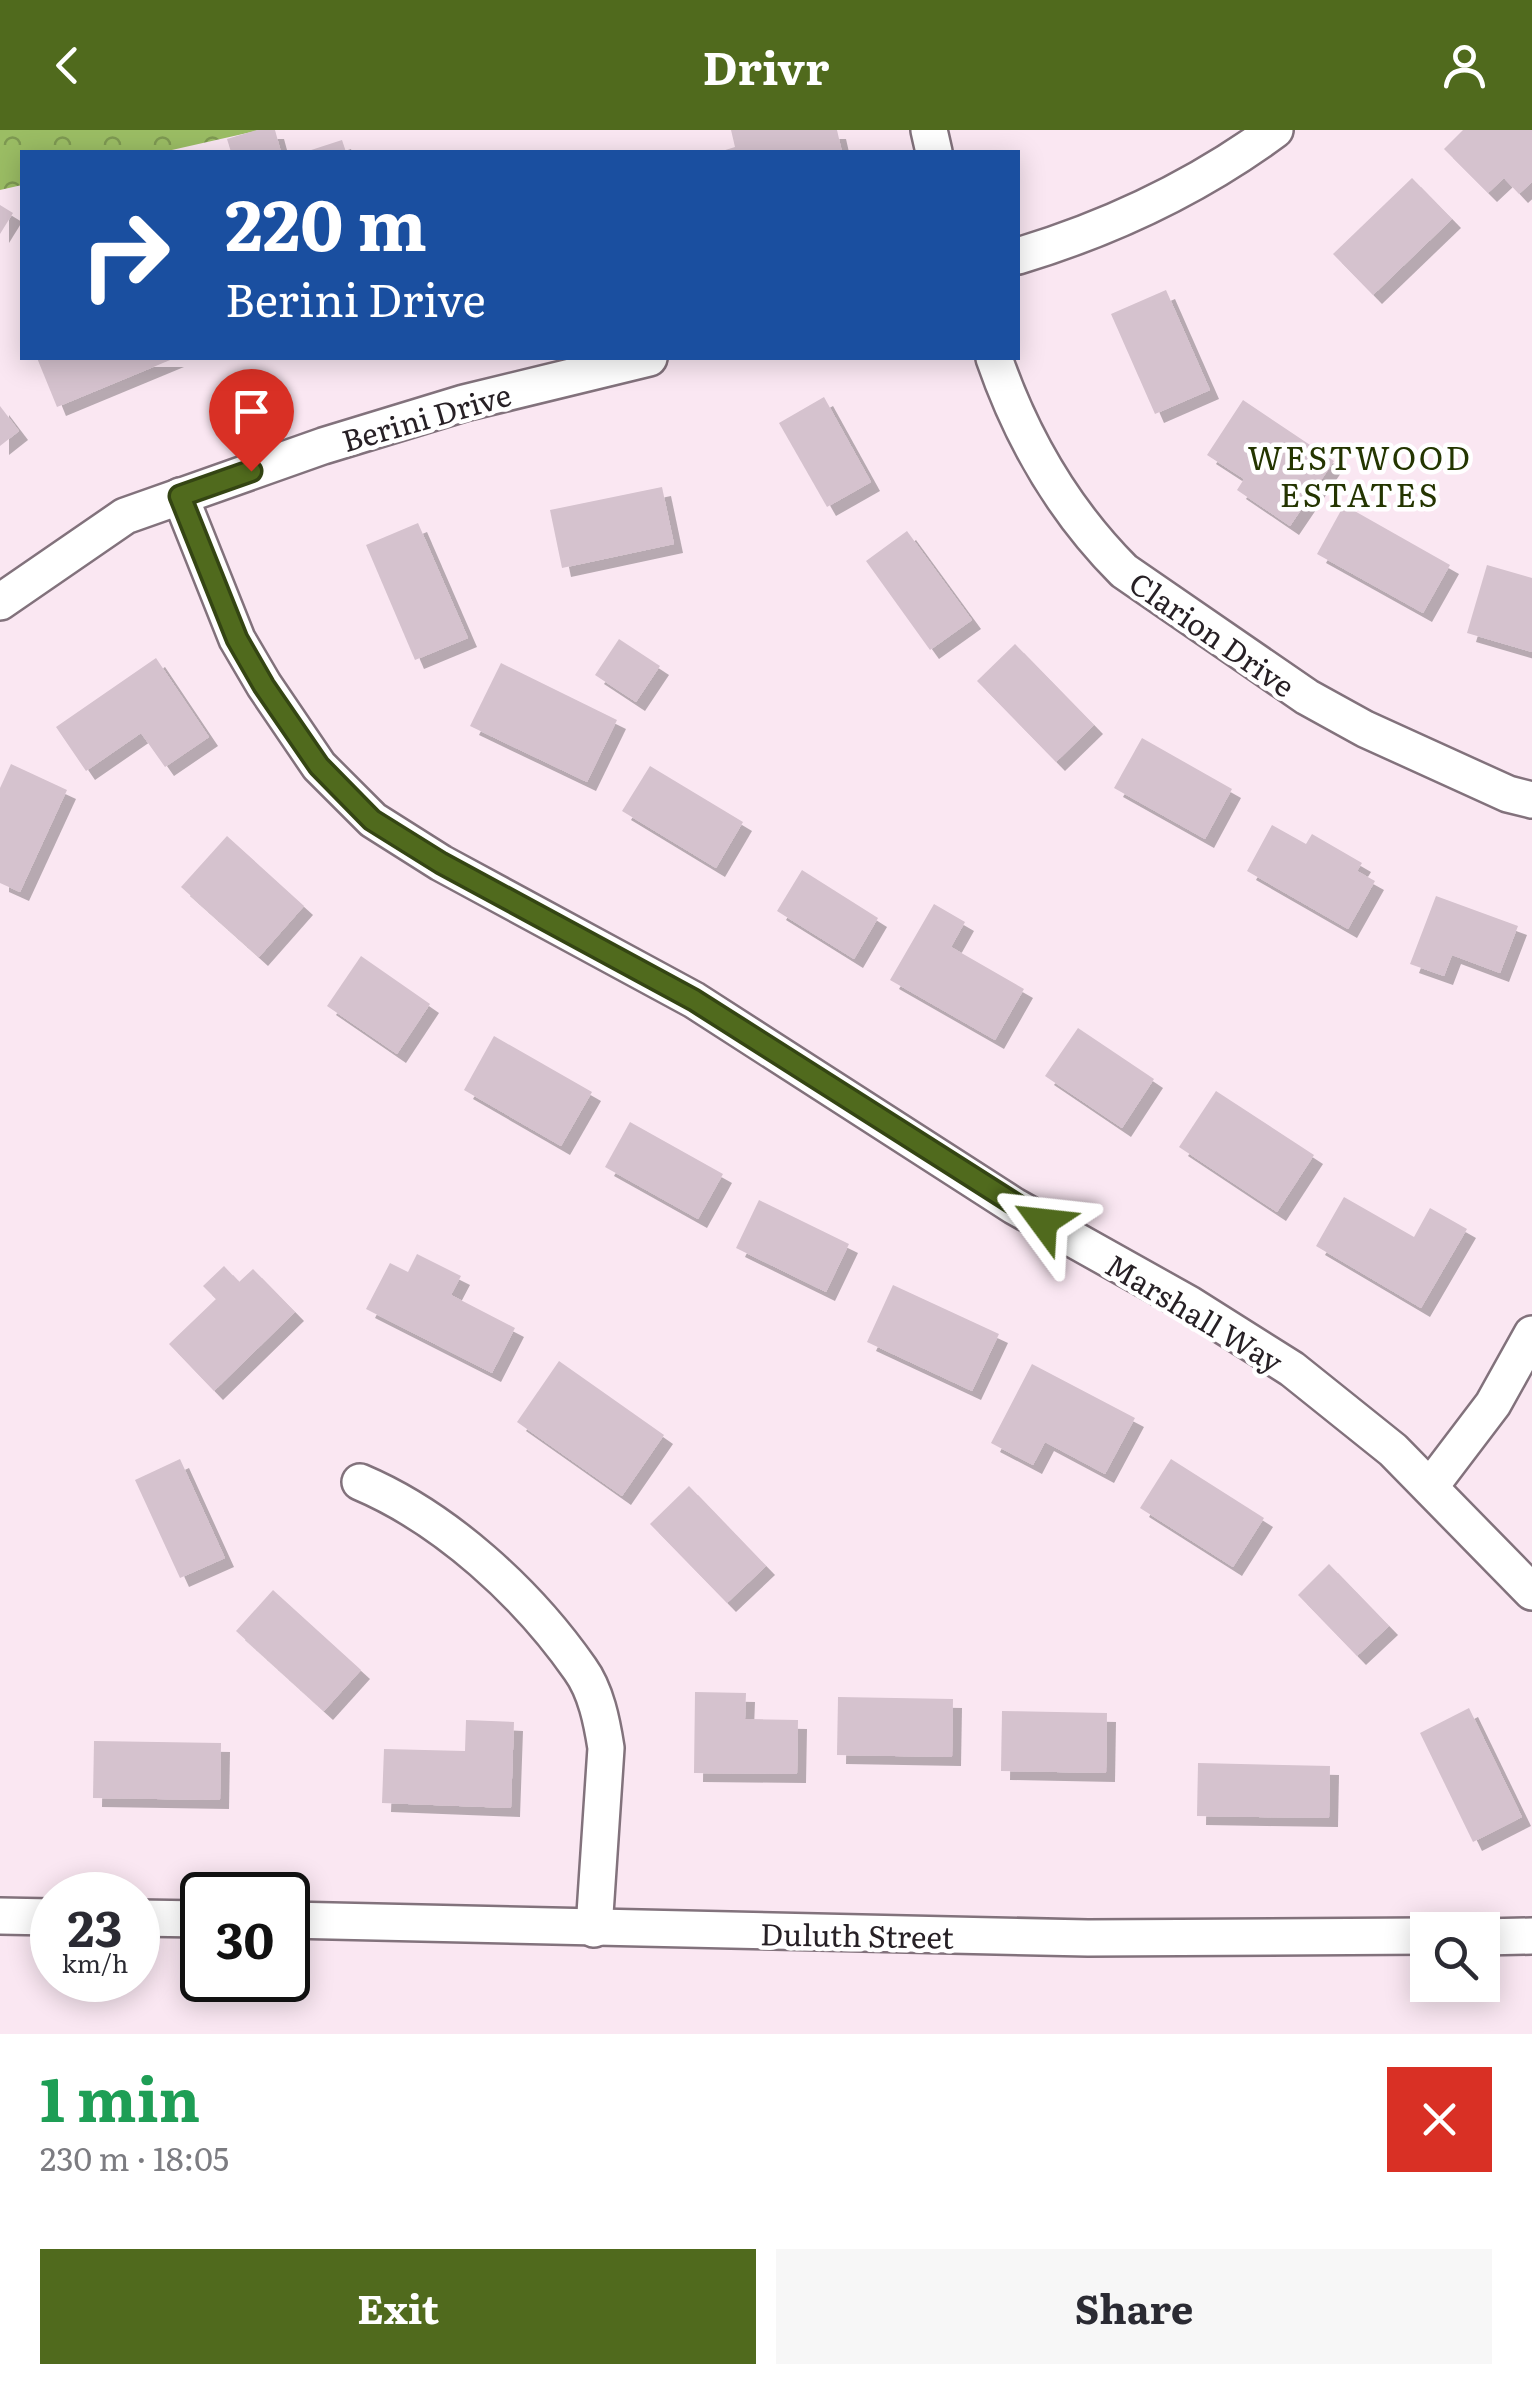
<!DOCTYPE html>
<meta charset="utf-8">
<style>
:root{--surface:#fff;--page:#f7f7f7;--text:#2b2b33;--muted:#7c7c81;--accent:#506a1d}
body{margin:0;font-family:Literata,serif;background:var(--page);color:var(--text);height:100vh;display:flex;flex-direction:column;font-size:38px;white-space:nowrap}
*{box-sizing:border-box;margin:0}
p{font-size:32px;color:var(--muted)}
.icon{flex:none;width:55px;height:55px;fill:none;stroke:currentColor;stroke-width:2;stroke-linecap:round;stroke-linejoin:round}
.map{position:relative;height:1904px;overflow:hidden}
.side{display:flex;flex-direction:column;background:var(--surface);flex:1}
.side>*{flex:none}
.guide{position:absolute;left:20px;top:20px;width:1000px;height:210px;border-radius:0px;box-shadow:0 5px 25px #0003;background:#1a4fa0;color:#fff;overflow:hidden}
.tools{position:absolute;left:1410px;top:1782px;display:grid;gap:20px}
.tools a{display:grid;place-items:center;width:90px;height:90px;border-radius:0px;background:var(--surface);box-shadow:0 5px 25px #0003;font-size:50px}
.speed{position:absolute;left:30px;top:1742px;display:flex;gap:20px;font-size:50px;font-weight:700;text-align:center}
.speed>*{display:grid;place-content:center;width:130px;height:130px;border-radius:50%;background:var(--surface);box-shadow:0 5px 25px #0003;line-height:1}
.speed small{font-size:25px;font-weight:400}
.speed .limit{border:5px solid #111;border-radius:15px;background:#fff;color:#111}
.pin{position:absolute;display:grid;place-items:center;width:85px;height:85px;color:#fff;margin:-102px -42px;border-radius:50% 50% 50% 0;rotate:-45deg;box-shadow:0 0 10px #0007}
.pin .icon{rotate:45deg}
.me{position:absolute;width:110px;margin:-55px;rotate:300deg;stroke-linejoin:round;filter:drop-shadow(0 0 8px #0008)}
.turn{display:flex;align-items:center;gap:35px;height:210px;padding:0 40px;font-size:45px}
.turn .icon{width:130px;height:130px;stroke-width:2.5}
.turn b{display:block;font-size:70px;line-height:85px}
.round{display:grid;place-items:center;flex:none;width:105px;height:105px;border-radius:0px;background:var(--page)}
.headline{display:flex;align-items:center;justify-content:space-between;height:170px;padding:0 40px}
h1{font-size:60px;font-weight:700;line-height:75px;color:#1e9e55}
.button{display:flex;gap:20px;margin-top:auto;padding:20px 40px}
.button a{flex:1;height:115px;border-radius:0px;background:var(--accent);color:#fff;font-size:40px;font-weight:700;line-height:115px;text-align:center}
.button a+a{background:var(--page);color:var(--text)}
header{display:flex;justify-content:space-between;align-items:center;height:130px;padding:0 40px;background:var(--accent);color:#fff;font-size:45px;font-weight:700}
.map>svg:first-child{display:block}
</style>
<header><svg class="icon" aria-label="back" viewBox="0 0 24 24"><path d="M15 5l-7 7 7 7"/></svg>Drivr<svg class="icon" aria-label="person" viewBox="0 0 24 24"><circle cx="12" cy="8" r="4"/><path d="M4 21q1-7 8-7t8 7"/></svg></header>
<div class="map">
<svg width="1532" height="1904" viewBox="0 0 1532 1904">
<defs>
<pattern id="forest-crowns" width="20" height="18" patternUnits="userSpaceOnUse" patternTransform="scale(2.5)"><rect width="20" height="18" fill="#9bbd64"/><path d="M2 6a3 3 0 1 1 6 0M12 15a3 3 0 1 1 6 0" fill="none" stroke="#7e9952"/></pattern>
<filter id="shadow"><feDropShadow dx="9" dy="9" stdDeviation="0" flood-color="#0004"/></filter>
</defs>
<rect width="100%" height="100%" fill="#fae7f2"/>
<!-- forest -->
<path fill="url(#forest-crowns)" d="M0 0H260L163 22H22V55L0 60Z"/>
<!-- building -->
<g fill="#d5c2ce" filter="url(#shadow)">
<path d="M257 0H275L281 22H231L227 9Z"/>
<path d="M731 0H837L842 22H719L735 17Z"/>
<path d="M1463 0H1532V52L1519 64 1504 48 1488 63 1444 19Z"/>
<path d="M342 10 346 22H305Z"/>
<path d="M1412 48 1452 89 1373 165 1333 124Z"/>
<path d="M0 75 13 83 0 104Z"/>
<path d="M1166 160 1210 260 1155 284 1111 184Z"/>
<path d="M37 228H175L57 277Z"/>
<path d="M824 267 871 352 827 377 779 293Z"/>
<path d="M1243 270 1334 331 1290 396 1237 360 1244 349 1207 325Z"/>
<path d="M0 276 19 301 0 316Z"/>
<path d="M662 357 674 414 562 438 550 380Z"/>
<path d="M1344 375 1450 435 1423 483 1317 424Z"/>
<path d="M418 393 468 508 415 530 366 415Z"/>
<path d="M907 401 972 490 930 520 866 431Z"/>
<path d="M1487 435 1532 448V522L1467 503Z"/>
<path d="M619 509 660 536 636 572 595 545Z"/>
<path d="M1015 514 1094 595 1056 632 977 551Z"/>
<path d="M156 528 209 607 165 637 141 603 86 641 56 597Z"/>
<path d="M501 533 617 590 587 652 470 596Z"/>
<path d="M1142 608 1232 659 1205 709 1114 658Z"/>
<path d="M11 634 67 660 20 762 0 753V658Z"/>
<path d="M650 636 743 692 716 738 622 681Z"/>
<path d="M1272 695 1306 714 1312 704 1362 733 1357 741 1375 751 1348 799 1247 741Z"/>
<path d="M227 706 304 776 259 827 181 757Z"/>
<path d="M802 740 878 788 854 829 777 781Z"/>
<path d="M1436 766 1518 796 1500 843 1452 825 1444 846 1410 834Z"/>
<path d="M934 774 965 792 951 817 1024 859 995 910 890 850Z"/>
<path d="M361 826 430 874 397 924 327 876Z"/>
<path d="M1078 898 1154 949 1122 998 1045 946Z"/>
<path d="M494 906 592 962 561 1016 464 960Z"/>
<path d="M1216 961 1314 1025 1277 1082 1179 1017Z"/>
<path d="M630 992 723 1044 698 1089 605 1037Z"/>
<path d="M1344 1067 1414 1107 1430 1078 1467 1099 1421 1178 1316 1116Z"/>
<path d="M759 1070 849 1114 826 1162 736 1118Z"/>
<path d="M417 1124 461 1146 451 1165 515 1198 492 1243 366 1179 390 1133 408 1142Z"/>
<path d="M224 1136 239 1152 253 1139 295 1182 214 1261 169 1214 216 1169 203 1156Z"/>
<path d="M893 1155 999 1204 972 1261 867 1212Z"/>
<path d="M559 1231 664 1305 622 1366 517 1292Z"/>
<path d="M1032 1234 1135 1288 1105 1344 1045 1312 1033 1335 991 1313Z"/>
<path d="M180 1329 225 1428 180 1448 135 1350Z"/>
<path d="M1171 1329 1264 1388 1233 1437 1140 1378Z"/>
<path d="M689 1356 766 1436 727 1473 650 1394Z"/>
<path d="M1329 1434 1389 1496 1357 1526 1298 1465Z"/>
<path d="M273 1460 361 1540 324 1581 236 1501Z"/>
<path d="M695 1562 746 1563 745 1589 798 1590 797 1644 694 1643Z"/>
<path d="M838 1567 953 1569 952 1627 837 1625Z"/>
<path d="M1469 1578 1522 1687 1473 1712 1420 1603Z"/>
<path d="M1002 1581 1107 1583 1106 1643 1001 1641Z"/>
<path d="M466 1590 514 1592 511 1678 382 1673 384 1619 465 1621Z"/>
<path d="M94 1611 221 1613 220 1670 93 1668Z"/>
<path d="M1198 1633 1330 1636 1329 1688 1197 1686Z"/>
</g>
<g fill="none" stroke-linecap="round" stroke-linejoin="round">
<defs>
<g id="minor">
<path d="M929 0 934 22"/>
<path d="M1018 126C1111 98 1196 58 1275 0"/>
<path d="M994 228C1022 309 1063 380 1124 441L1307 567 1365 599 1508 664 1532 670"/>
<path d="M180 366 237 509 264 555 319 636 373 690 441 733 694 870 1014 1076 1189 1174 1292 1239 1393 1320 1532 1462"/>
<path d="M0 472 125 386 323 316 464 273 649 228"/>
<path d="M360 1352C445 1388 527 1463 580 1539 596 1561 602 1592 606 1618L594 1799"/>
<path d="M1430 1357 1493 1274 1532 1204"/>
<path d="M0 1786 52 1787"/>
<path d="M138 1788 202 1789"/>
<path d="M288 1790 1088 1808 1428 1806"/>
<path d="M1482 1807 1532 1806"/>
</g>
</defs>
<!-- minor casing -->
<use href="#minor" stroke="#82727c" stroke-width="40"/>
<!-- minor -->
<use href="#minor" stroke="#fff" stroke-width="35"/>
</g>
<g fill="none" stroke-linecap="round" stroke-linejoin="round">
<defs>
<path id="route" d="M251 341 180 366 237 509 264 556 319 636 372 690 441 733 694 870 1043 1092"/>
</defs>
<!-- route casing -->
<use href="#route" stroke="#344513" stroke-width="25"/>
<!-- route -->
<use href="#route" stroke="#506a1d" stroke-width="18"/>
</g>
<g text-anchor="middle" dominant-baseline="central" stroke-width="9" stroke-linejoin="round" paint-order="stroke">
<!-- street labels -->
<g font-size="30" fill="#272025" stroke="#fff">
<text transform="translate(426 286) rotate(-16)">Berini Drive</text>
<text transform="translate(1213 503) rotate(35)">Clarion Drive</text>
<text transform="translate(1195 1182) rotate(31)">Marshall Way</text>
<text transform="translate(857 1804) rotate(1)">Duluth Street</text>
</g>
<!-- neighbourhood labels -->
<g font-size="32" letter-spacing="2.5" fill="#243500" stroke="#fff">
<text x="1360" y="326">WESTWOOD<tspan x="1360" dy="37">ESTATES</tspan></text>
</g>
</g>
</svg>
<div class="tools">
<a><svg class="icon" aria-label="search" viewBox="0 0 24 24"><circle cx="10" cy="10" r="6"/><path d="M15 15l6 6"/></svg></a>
</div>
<div class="speed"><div>23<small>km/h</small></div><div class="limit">30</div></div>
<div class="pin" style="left:251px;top:341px;background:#d93025"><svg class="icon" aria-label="arrive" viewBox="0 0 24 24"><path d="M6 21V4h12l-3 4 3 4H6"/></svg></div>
<svg class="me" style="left:1043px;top:1092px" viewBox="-20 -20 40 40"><path d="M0-17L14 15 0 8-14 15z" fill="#506a1d" stroke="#fff" stroke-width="4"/></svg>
<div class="guide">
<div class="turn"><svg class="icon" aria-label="right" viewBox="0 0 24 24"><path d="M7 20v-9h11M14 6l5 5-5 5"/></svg><div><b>220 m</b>Berini Drive</div></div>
</div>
</div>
<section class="side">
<div class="headline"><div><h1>1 min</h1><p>230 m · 18:05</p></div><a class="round" style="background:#d93025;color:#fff"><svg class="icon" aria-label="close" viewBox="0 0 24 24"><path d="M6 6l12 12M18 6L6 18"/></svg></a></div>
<div class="button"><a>Exit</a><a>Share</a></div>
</section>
